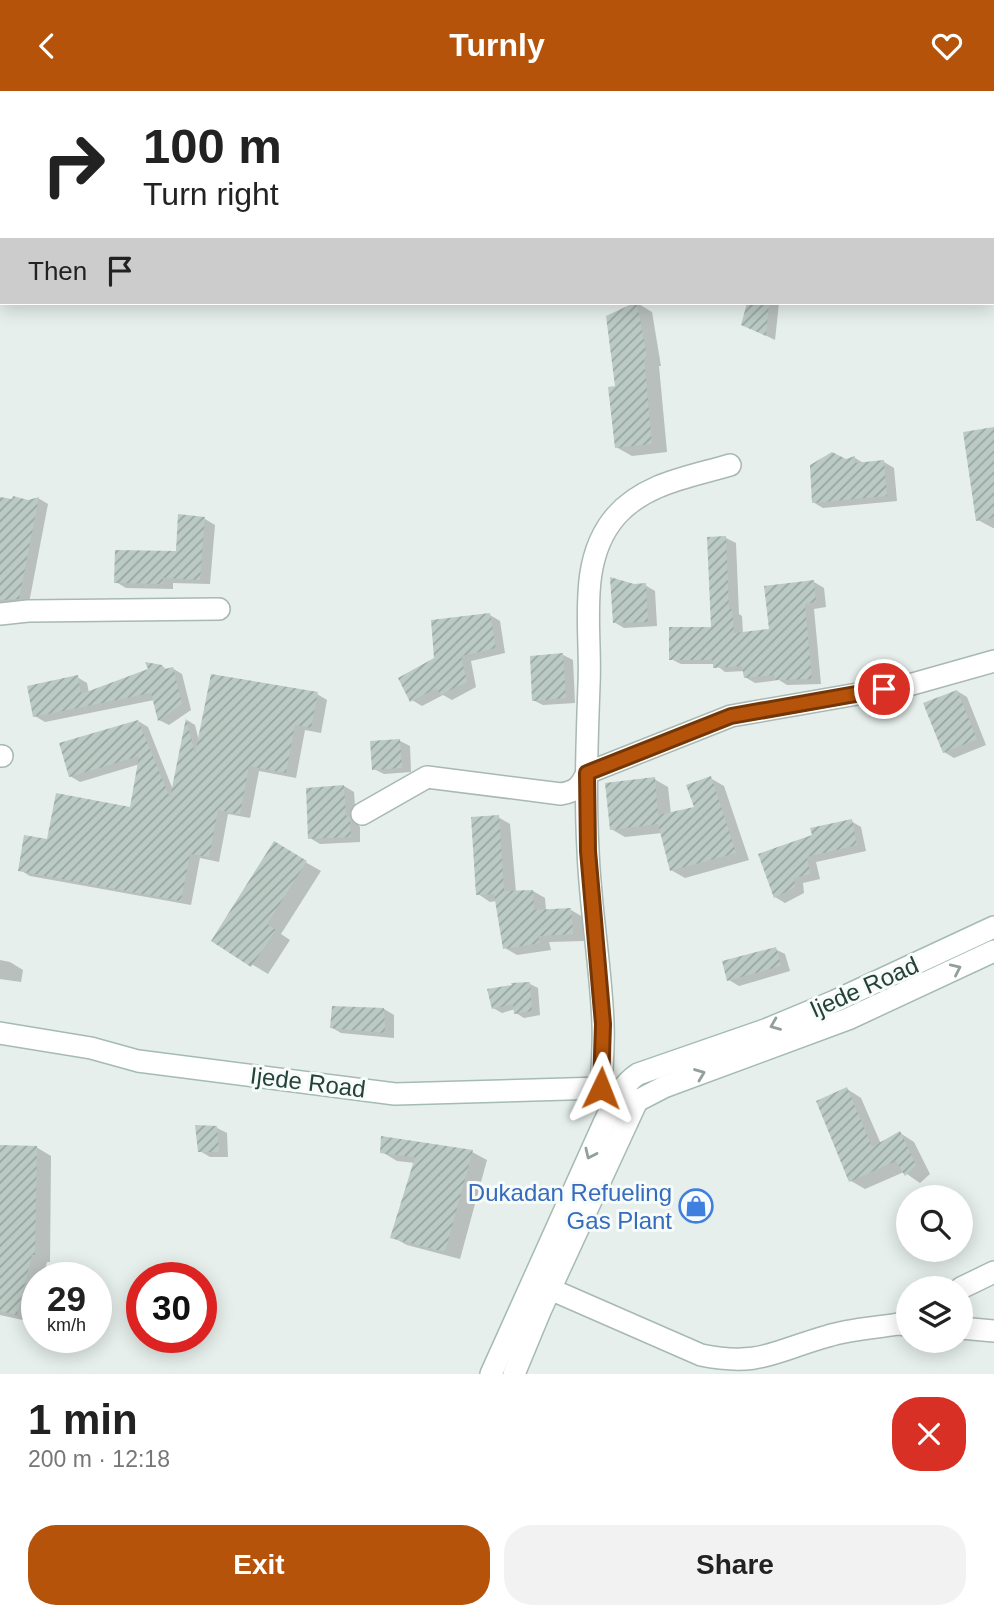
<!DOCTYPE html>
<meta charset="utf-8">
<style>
:root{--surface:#fff;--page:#f2f2f2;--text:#222;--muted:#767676;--accent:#b45309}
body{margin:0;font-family:Arial,sans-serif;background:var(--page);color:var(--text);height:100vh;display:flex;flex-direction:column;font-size:26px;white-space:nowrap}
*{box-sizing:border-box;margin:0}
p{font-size:23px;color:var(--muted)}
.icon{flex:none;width:38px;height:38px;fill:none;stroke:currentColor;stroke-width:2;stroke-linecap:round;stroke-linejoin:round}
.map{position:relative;height:1283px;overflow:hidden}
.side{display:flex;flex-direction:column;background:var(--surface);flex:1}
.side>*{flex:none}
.banner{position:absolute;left:0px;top:0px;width:994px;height:214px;box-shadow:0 4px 18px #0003;background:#fff;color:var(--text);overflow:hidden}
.buttons{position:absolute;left:896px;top:1094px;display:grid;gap:14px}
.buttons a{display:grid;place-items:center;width:77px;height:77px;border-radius:50%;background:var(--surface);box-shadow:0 4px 18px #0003;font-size:35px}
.speed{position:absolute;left:21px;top:1171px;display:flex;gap:14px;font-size:35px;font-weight:700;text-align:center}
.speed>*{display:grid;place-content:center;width:91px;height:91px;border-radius:50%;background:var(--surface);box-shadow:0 4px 18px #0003;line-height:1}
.speed small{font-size:18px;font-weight:400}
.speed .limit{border:10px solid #d22;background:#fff;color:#111}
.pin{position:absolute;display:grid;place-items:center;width:60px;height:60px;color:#fff;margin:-30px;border:4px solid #fff;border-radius:50%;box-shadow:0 2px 7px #0007}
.me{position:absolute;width:77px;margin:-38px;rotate:2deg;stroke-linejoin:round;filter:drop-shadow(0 0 5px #0008)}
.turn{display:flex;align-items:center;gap:24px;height:147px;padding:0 28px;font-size:32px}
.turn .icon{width:91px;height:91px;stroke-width:2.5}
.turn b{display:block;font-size:49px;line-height:60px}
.then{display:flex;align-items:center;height:66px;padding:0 28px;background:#0003;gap:14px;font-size:26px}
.round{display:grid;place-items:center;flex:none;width:74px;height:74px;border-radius:28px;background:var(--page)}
.overview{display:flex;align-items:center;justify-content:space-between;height:119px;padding:0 28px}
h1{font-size:42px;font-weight:800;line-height:52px}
.action{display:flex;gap:14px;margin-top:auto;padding:14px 28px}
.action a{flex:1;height:80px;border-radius:28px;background:var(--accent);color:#fff;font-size:28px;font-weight:800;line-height:80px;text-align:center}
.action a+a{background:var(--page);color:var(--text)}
header{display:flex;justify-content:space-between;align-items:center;height:91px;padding:0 28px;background:var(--accent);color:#fff;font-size:32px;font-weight:800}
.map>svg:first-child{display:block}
</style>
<header><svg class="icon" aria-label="back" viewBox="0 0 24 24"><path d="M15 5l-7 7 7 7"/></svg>Turnly<svg class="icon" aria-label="heart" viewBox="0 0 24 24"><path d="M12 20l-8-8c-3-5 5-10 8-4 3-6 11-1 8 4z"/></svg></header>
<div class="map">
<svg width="994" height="1283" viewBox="0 0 994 1283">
<defs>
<pattern id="building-hatch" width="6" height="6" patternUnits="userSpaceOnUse" patternTransform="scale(1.75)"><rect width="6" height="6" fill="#bbcac4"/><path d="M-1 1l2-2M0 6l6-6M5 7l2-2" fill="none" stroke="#98a6a0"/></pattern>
</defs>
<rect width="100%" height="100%" fill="#e6efeb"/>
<!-- shadow -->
<g fill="#0003">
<path d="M0 108 2 109V137L0 136Z"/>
<path d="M637 212 652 221 661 275H659L667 361 632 365 616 356 617 296Z"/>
<path d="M748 212H779L775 249 743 233Z"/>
<path d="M994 338V437H993L978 429Z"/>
<path d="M855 367 865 373 884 371 894 377 897 410 823 417 813 411 845 370Z"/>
<path d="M38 407 48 413 29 512 0 513V408L28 410Z"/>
<path d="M180 425 205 428 215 434 210 493 173 492V498L126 497 116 491 177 462Z"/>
<path d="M726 447 736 452 739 523 742 525 743 543 771 540 814 491 824 497 826 516 814 518 821 593 787 594 779 589 755 592 745 586V580L725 581 715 573H681L671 568 712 537Z"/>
<path d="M645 494 655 500 657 535 624 537 614 531 634 495Z"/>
<path d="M490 524 500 530 505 562 471 570 476 596 452 609 443 604 422 615 412 609 436 568Z"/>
<path d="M563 564 573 569 575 612 543 614 533 609Z"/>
<path d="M161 575 168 579 172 577 182 583 191 619 169 634 159 629 154 609 45 631 35 625 77 586 87 592 89 602Z"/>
<path d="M957 600 967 606 986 654 954 667 944 661Z"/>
<path d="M317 603 327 609 321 642 305 639 296 687 259 680 250 727 228 723 219 771 200 767 191 814 30 785 20 779 48 750 132 718 140 673 80 691 70 685 138 630 148 636 173 699 187 629 195 634 199 650Z"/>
<path d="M400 650 410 655 411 681 384 683 374 678Z"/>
<path d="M710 687 724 695 749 769 685 787 671 779 662 742 625 746 611 738 654 688 668 696 671 723 696 717Z"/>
<path d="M344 695 354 701 356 731 360 736V751L320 753 310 747Z"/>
<path d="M498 726 510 733 516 801 533 800 545 807 546 820 571 819 583 826 584 850 549 851 551 859 517 864 505 857 497 810 490 811 478 803Z"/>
<path d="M851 730 861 736 866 760 816 771 820 788 803 792 804 802 785 812 775 806 760 764Z"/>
<path d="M274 753 321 780 281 843 290 849 268 883 213 850Z"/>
<path d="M775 858 785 863 790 880 739 895 729 889Z"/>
<path d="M0 869 10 871 23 879 21 891 0 888Z"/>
<path d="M530 893 538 897 540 924 524 927 516 922 515 918 502 922 493 917Z"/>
<path d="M384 918 394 924V947L341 942 331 936Z"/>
<path d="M847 998 861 1007 881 1053 900 1042 914 1051 930 1083 920 1092 904 1081 865 1098 851 1090Z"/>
<path d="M217 1037 227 1042 228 1066H210L200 1060Z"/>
<path d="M0 1056H36L51 1065 50 1171H47L43 1186H37V1211L32 1231 0 1224Z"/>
<path d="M382 1061H472L487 1069 460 1168 407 1154 392 1146 415 1072 397 1070Z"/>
</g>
<!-- building -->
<g fill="url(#building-hatch)">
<path d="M634 212H637L647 266 644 267 652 353 615 357 608 296 615 295 606 225Z"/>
<path d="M747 212H769L766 245 741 234Z"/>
<path d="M994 336V427L976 430 963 341Z"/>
<path d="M832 361 846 368 855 365V372L884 369 887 405 812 412 810 374Z"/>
<path d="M13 405 28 409 39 406 19 508 0 509V406L12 408Z"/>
<path d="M178 423 205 426 200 489 163 487V493L114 492 115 459 176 460Z"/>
<path d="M726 445 729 518H732L734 542 769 538 764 495 814 489 816 511 805 513 812 588 775 589V584L744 587 742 575 713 577V569H669V536H711L707 446Z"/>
<path d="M610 486 634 493 646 492 648 531 613 532Z"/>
<path d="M490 522 496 557 461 565 467 591 440 604 437 597 410 611 398 587 434 567 431 529Z"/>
<path d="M563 562 566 607 532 610 530 565Z"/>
<path d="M145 571 162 574 165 578 173 576 182 613 158 630 151 602 33 626 27 595 78 584 81 603 148 578Z"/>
<path d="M211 583 318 601 311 637 295 634 286 682 249 675 240 723 218 719 209 766 190 763 181 810 18 780 24 744 47 748 56 702 130 716 139 665 69 686 59 652 138 629 170 707 186 627 195 663Z"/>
<path d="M957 599 977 648 943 662 923 612Z"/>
<path d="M400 648 402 677 372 679 370 650Z"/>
<path d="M711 685 736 762 670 780 658 733 610 739 605 692 655 686 658 724 694 716 686 694Z"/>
<path d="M344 694 346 725H349L350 729 351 746 308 748 306 697Z"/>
<path d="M499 724 504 800 533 799 534 819 571 817 573 843 538 845 540 852 503 858 494 803 476 804 471 726Z"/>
<path d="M852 728 857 754 807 766 810 783 794 787 795 796 774 807 758 763 812 744 810 737Z"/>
<path d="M274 750 307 770 267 833 276 839 251 876 211 850Z"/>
<path d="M776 856 781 875 727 890 722 870Z"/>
<path d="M530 891 532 920 514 923 513 913 492 918 487 898 512 894 511 892Z"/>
<path d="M332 915 384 917 385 942 330 937Z"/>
<path d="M847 996 872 1056 900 1040 916 1074 905 1085 896 1070 849 1091 816 1010Z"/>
<path d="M195 1034 217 1035 219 1061H198Z"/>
<path d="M381 1045 473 1059 445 1161 390 1147 415 1066 380 1062Z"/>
<path d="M0 1054 37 1055 35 1164H32L17 1224 0 1220Z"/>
</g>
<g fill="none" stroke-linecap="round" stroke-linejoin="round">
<defs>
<g id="minor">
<path d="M0 523 28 520 219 518"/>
<path d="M0 665H2"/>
<path d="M362 723 427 686 561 703C577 700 580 696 587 682L731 625 909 594 994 570"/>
<path d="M601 997C602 976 604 954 603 933 601 875 590 817 588 759 585 704 587 649 589 594 592 539 576 471 616 425 645 392 690 386 730 374"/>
<path d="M961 1197 994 1181"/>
<path d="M550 1198 701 1264C760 1276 774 1260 828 1245 850 1238 875 1237 898 1233L908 1234"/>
<path d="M961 1237 994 1240"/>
</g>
<g id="secondary">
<path d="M0 942 91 957 138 970 395 1003 601 997 620 1001 637 1010"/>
<path d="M637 1010 664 996 848 928 994 860"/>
<path d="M491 1283 604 1032C613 1014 620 995 638 983L765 939 835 910 994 836"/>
<path d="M514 1283 541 1218 637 1010"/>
</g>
</defs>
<!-- minor casing -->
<use href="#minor" stroke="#a8b8b2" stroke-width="24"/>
<!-- secondary casing -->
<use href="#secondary" stroke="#a4bbb3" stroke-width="24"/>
<!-- minor -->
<use href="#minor" stroke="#fff" stroke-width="21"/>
<!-- secondary -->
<use href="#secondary" stroke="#fff" stroke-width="21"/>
</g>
<!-- one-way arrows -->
<defs><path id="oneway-chevron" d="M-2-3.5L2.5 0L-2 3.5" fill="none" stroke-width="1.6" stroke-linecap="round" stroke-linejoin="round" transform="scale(1.75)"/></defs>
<g stroke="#92a09c">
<use href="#oneway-chevron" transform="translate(956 878) rotate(-25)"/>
<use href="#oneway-chevron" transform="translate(775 934) rotate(158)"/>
<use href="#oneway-chevron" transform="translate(700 983) rotate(-21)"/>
<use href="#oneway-chevron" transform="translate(590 1063) rotate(115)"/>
</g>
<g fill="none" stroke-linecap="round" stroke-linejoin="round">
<defs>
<path id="route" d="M601 997 603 933 588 760 587 682 731 625 884 598"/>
</defs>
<!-- route casing -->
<use href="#route" stroke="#753606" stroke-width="18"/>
<!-- route -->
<use href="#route" stroke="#b45309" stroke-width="12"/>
</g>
<!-- icons -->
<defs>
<symbol id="shop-ring" viewBox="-11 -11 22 22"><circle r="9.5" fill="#f7fbf9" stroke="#3f7fe0" stroke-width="1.5"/><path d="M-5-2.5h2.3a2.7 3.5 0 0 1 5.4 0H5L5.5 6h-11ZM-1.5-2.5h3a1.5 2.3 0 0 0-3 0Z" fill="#3f7fe0"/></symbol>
</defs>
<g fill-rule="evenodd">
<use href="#shop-ring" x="677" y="1096" width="38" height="38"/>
</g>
<g text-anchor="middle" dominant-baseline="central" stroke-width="6" stroke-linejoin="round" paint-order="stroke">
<!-- street labels -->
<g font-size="24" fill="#24423a" stroke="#f7fbf9">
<text transform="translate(864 896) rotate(-24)">Ijede Road</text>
<text transform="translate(308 991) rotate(7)">Ijede Road</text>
</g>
<!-- shop labels -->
<g font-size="24" fill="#366cbe" stroke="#f7fbf9" text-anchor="end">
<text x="672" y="1101">Dukadan Refueling<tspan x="672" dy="28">Gas Plant</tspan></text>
</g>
</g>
</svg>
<div class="buttons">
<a><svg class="icon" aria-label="search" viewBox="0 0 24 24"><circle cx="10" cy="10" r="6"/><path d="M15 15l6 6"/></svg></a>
<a><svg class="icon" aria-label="layers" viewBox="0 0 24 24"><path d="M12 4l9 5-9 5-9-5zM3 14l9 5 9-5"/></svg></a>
</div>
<div class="speed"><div>29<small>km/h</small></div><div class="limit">30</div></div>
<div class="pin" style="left:884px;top:598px;background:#d93025"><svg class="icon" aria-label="arrive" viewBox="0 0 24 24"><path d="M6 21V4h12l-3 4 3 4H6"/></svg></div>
<svg class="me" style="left:601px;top:997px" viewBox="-20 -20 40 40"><path d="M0-17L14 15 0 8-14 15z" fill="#b45309" stroke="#fff" stroke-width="4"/></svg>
<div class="banner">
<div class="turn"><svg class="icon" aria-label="right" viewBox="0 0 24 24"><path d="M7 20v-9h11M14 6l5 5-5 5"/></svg><div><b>100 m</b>Turn right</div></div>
<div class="then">Then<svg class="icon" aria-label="arrive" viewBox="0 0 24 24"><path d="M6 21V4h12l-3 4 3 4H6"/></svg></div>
</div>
</div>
<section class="side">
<div class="overview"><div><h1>1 min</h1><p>200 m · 12:18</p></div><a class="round" style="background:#d93025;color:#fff"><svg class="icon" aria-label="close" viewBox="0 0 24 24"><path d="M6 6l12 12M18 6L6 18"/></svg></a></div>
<div class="action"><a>Exit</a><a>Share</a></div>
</section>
